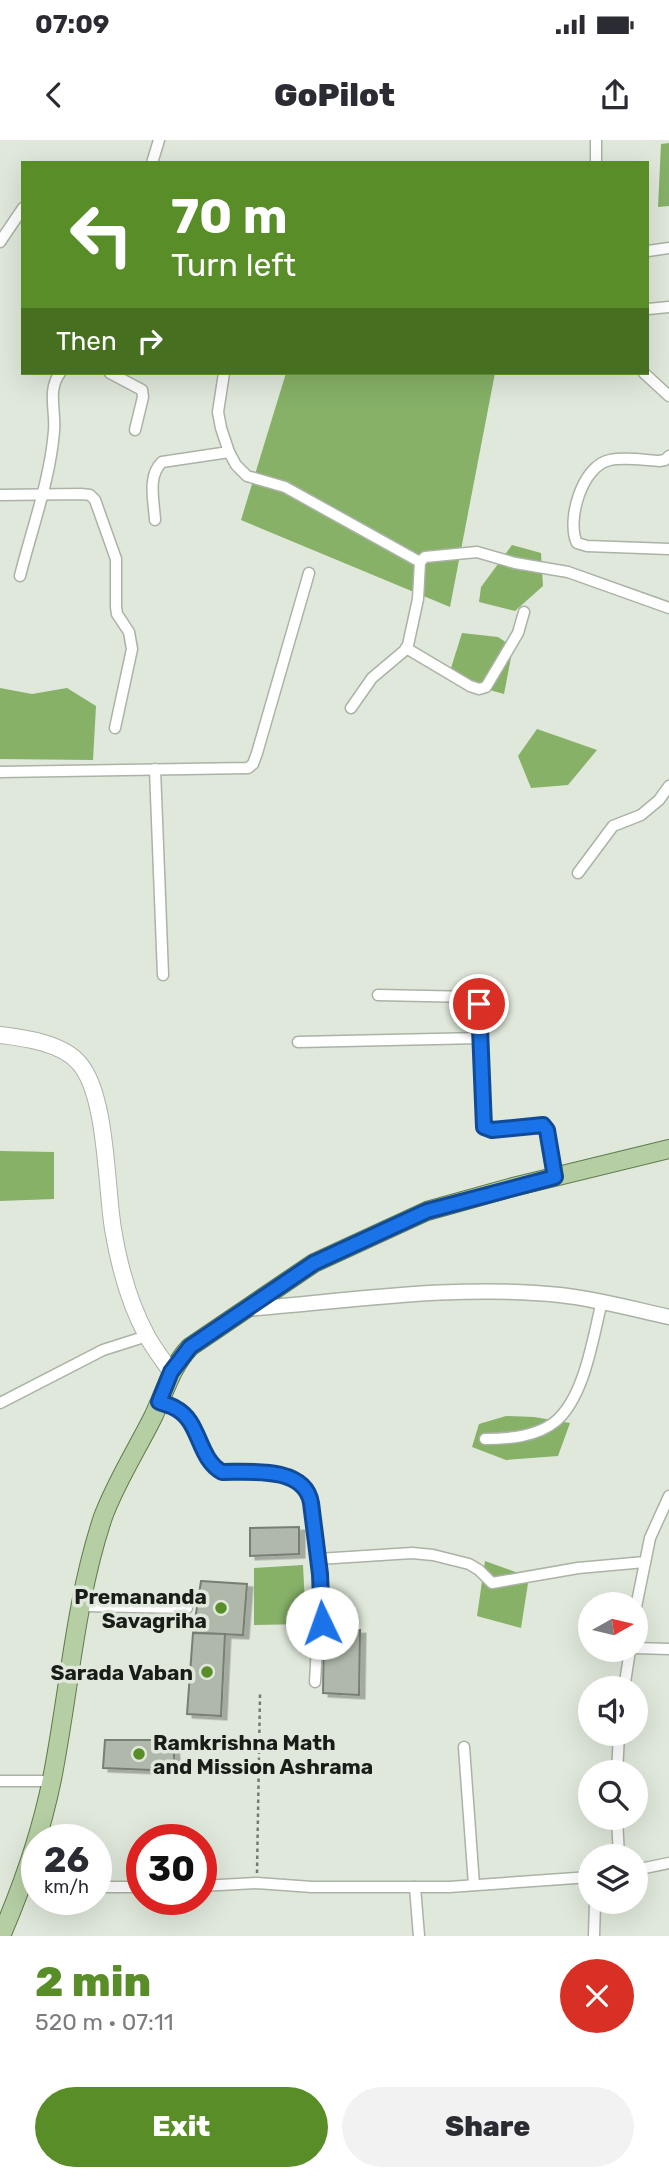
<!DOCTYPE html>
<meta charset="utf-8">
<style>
:root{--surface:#fff;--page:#f2f2f3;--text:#2b2b33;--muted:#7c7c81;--accent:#588d27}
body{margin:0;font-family:Rubik,sans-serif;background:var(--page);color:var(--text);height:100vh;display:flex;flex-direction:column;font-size:26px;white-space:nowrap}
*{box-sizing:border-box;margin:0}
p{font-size:23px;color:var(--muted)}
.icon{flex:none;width:38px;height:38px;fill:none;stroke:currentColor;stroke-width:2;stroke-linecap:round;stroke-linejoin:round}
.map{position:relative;height:1796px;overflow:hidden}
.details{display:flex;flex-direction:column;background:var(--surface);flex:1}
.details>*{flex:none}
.top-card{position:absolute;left:21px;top:21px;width:628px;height:214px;border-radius:0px;box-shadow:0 7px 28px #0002;background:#588d27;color:#fff;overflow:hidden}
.needle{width:46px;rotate:82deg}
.buttons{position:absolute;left:578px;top:1452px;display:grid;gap:14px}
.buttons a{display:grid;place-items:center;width:70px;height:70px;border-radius:50%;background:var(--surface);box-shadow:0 7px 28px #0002;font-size:35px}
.speed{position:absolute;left:21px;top:1684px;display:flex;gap:14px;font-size:35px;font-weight:700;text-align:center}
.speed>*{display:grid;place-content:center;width:91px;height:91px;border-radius:50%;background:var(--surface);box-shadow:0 7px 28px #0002;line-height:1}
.speed small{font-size:18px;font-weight:400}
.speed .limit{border:10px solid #d22;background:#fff;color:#111}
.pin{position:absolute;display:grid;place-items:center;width:60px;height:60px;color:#fff;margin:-30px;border:4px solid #fff;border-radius:50%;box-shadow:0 2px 7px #0007}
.me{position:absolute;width:77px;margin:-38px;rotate:357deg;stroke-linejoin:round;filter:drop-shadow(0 0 5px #0008)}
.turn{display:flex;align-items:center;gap:24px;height:147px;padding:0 35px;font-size:32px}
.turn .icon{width:91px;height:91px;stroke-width:2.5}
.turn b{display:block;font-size:49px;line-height:60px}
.then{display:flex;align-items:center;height:66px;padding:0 35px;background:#0003;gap:14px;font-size:26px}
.round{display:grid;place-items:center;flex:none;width:74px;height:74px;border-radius:37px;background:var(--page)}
.headline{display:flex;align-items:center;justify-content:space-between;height:119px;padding:0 35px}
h1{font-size:42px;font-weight:800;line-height:52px;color:var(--accent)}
.button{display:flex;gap:14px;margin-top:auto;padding:14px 35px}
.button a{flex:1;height:80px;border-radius:42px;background:var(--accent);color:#fff;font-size:28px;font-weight:800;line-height:80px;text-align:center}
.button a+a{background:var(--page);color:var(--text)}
.status{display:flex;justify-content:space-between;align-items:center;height:49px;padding:0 35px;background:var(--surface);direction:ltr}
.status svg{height:19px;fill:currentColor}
header{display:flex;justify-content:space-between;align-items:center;height:91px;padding:0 35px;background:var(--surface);font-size:32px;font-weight:800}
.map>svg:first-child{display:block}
</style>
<div class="status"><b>07:09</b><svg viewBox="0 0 49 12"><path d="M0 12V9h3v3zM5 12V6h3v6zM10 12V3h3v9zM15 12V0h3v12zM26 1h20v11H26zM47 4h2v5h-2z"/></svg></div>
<header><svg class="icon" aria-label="back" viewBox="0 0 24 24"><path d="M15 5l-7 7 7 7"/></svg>GoPilot<svg class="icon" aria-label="share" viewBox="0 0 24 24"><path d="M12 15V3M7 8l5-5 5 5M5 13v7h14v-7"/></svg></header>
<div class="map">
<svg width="669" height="1796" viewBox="0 0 669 1796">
<defs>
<filter id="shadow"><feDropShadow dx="5.5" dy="3.5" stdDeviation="0" flood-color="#0004"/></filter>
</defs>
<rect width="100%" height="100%" fill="#dfe8da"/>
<!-- water -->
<g fill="#86b167">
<path d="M669 3V66L658 67 661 4Z"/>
<path d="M286 233H495L450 467 241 380Z"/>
<path d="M512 405 541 413 543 446 515 471 479 462 481 447Z"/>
<path d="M462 493 498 497 513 507 504 554 475 546 451 528Z"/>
<path d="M0 548 32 554 67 548 96 566 93 620 0 619Z"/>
<path d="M537 589 597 610 568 645 531 648 518 616Z"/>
<path d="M0 1011 54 1012V1059L0 1061Z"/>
<path d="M506 1276 534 1277 570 1283 558 1316 506 1320 472 1307 479 1284Z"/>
<path d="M485 1421 529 1437 521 1488 477 1476Z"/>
<path d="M303 1425 306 1484 254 1485V1428Z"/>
</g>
<!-- building -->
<g fill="#afb8aa" stroke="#777f73" stroke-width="2" filter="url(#shadow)">
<path d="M299 1387V1414L250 1416V1388Z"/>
<path d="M201 1441 247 1444 243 1495 193 1493Z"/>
<path d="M360 1490 359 1555 323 1553 324 1493Z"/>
<path d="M193 1493 225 1494 221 1576 187 1574Z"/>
<path d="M105 1600H173L175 1631 103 1628Z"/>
</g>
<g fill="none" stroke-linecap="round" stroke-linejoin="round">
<defs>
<g id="minor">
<path d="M152 23 159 0"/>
<path d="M596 23V0"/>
<path d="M0 102 23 68"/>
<path d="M648 111 669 108"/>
<path d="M648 169 669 167"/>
<path d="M110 233 142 250 143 257 135 290"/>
<path d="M224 233 218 272 221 288 229 312 236 325 247 336 285 347 420 422"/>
<path d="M644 233 669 256"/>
<path d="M669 316 665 320 659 321C644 320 625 317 610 320 582 325 566 381 577 403L587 406 669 409"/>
<path d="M0 355 81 354 90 355 95 360 116 419V467L117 474 129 492 132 509 115 588"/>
<path d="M155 380C154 361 147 336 162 322L229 312"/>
<path d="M20 436C32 388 50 340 54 291 56 271 47 250 60 233"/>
<path d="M406 508 470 546 479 549 486 547 518 493 524 472"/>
<path d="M351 568 372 538 404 511 408 505 418 459 420 422 425 417 477 412 515 423 568 432 669 468"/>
<path d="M155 629 163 835"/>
<path d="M0 632 248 628 253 624 257 613 309 433"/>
<path d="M578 733 613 686 641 675 659 660 669 646"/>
<path d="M378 855 474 857 477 860 484 987 492 990 543 985 547 990 555 1037"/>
<path d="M298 902 480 898"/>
<path d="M159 1262C169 1266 180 1269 187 1277 199 1293 200 1318 217 1329 223 1333 231 1332 238 1332 262 1332 294 1331 309 1352L320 1434 322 1483 317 1506 315 1542"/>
<path d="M0 1263 103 1210 147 1196"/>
<path d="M485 1299C508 1299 537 1297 556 1281 585 1256 593 1197 602 1161"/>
<path d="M318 1419 412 1413 433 1415 469 1424 479 1430 492 1443 578 1428 645 1422"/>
<path d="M82 1466 187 1468"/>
<path d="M635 1472 650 1398 669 1356"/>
<path d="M635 1508 669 1509"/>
<path d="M624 1549 630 1510"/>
<path d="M464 1607 474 1745"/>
<path d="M617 1633 619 1594"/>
<path d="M0 1641H51"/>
<path d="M617 1678 619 1717"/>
<path d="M635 1730 669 1723"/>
<path d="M201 1746 257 1743 312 1747H449L590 1737"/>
<path d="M96 1747H142"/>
<path d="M415 1747 419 1796"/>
<path d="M22 1748H37"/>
<path d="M594 1796 595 1762"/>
</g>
<path id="tertiary" d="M247 1169C349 1161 458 1144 560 1155 597 1159 633 1169 669 1177"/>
<path id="secondary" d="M0 895C25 898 62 903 79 923 107 954 106 1047 113 1089 119 1125 130 1165 147 1196 154 1209 163 1220 171 1232"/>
<path id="primary" d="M1 1796C23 1745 41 1693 52 1639 69 1553 75 1460 103 1377 116 1342 136 1311 153 1277 165 1252 171 1227 190 1207L314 1123 427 1071 513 1047 669 1009"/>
</defs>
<!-- minor casing -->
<use href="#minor" stroke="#aab3a5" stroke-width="13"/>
<!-- tertiary casing -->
<use href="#tertiary" stroke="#aab3a5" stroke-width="17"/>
<!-- secondary casing -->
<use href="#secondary" stroke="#aab3a5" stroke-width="18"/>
<!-- primary casing -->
<use href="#primary" stroke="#5e7a4a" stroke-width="20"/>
<!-- path -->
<path stroke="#757a71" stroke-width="2.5" stroke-dasharray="3.5 3.5" stroke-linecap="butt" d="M257 1733 260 1554"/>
<!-- minor -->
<use href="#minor" stroke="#fff" stroke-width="10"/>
<!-- tertiary -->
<use href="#tertiary" stroke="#fff" stroke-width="14"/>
<!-- secondary -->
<use href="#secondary" stroke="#fff" stroke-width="16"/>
<!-- primary -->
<use href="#primary" stroke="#b5cea3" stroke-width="18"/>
</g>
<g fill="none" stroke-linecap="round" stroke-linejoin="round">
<defs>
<path id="route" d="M322 1483 320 1434 311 1363C305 1326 250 1332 222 1332 197 1318 201 1281 175 1268 170 1265 164 1264 159 1262L171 1232 190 1207 314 1123 427 1071 555 1037 547 990 543 985 492 990 484 987 479 864"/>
</defs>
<!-- route casing -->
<use href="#route" stroke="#114b97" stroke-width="18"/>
<!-- route -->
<use href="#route" stroke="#1a73e8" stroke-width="12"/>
</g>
<!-- markers -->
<g fill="#588d27" stroke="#dfe8da" stroke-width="2.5">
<circle cx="221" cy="1468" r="7"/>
<circle cx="207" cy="1532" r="7"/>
<circle cx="139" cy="1614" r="7"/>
</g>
<g text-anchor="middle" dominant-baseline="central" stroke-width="7" stroke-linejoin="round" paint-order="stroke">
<!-- poi labels -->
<g font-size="21" font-weight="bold" fill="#191c17" stroke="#dfe8da" text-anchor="end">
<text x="207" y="1456">Premananda<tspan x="207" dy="24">Savagriha</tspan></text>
<text x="193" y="1532">Sarada Vaban</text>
<text x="153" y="1602" text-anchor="start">Ramkrishna Math<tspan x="153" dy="24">and Mission Ashrama</tspan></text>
</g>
</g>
</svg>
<div class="buttons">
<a><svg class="needle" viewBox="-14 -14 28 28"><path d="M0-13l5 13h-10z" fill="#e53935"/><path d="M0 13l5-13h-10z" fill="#7c7c81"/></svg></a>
<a><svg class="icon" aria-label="sound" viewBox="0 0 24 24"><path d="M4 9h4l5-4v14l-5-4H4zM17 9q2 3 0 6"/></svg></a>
<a><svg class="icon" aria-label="search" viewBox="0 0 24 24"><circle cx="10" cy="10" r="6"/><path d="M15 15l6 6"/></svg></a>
<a><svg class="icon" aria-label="layers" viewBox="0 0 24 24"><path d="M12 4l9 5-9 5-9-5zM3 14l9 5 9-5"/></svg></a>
</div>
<div class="speed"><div>26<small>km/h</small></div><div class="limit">30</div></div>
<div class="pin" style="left:479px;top:864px;background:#d93025"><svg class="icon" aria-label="arrive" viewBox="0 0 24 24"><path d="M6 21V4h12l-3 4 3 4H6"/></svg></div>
<svg class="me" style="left:322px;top:1483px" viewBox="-20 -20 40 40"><circle r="19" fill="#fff"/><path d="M0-13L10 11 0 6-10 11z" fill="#1a73e8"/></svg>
<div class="top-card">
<div class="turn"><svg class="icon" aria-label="left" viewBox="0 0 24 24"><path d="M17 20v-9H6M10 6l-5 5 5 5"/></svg><div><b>70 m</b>Turn left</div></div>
<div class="then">Then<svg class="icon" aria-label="right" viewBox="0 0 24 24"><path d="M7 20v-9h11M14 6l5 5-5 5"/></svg></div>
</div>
</div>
<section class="details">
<div class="headline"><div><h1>2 min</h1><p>520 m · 07:11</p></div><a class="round" style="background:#d93025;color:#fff"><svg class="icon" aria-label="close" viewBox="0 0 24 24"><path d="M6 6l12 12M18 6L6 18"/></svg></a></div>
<div class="button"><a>Exit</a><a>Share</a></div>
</section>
